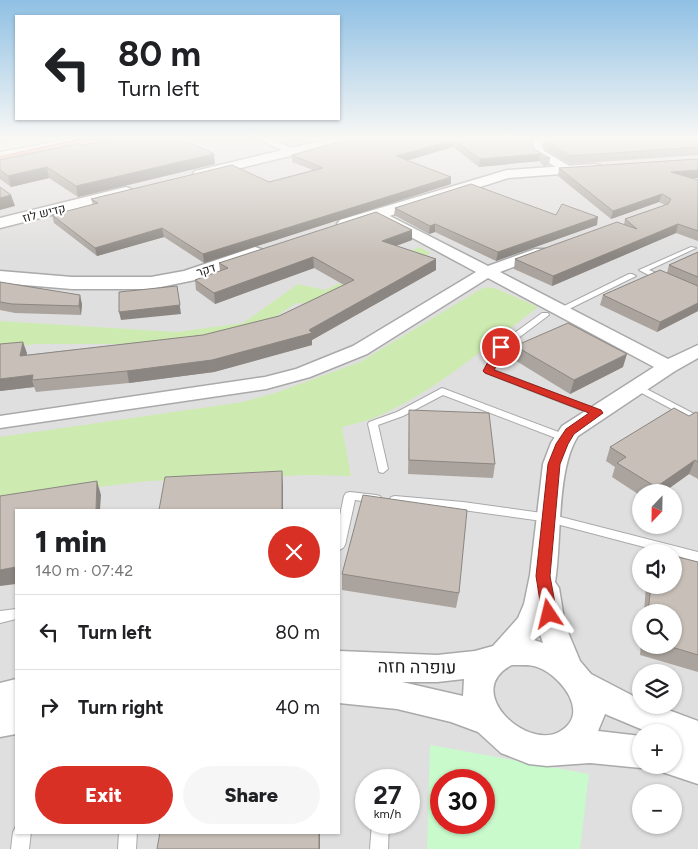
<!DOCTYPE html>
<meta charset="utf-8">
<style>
:root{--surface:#fff;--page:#f6f6f6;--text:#202124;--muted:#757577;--line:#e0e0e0;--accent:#d93025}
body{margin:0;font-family:Figtree,Heebo,sans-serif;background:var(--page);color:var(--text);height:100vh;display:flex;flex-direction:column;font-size:19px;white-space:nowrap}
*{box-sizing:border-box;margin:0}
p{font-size:16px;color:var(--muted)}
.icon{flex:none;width:28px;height:28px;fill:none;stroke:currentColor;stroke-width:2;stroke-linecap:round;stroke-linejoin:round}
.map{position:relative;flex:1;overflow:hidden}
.side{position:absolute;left:15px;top:509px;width:325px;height:325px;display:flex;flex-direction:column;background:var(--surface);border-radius:0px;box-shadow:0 1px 4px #0004}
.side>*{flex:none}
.hud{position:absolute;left:15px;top:15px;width:325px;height:105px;border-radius:0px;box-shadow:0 1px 4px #0004;background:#fff;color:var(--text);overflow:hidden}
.needle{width:32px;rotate:202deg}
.buttons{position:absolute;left:632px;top:484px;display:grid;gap:10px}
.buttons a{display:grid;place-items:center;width:50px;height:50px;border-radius:50%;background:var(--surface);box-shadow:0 1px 4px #0004;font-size:25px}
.speed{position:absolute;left:355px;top:769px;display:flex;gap:10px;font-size:25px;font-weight:700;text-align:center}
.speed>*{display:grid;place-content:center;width:65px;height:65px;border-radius:50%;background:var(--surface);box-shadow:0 1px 4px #0004;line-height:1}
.speed small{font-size:12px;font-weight:400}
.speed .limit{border:8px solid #d22;background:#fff;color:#111}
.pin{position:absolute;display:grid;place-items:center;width:42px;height:42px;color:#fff;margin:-21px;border:2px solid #fff;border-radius:50%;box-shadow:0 1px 5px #0007}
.me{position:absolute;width:55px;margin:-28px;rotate:350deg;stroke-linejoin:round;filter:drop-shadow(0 0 4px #0008)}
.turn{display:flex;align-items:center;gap:18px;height:105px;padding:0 20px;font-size:22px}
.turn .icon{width:65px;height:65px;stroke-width:2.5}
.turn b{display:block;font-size:35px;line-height:42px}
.round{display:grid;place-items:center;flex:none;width:52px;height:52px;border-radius:26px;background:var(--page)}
.overview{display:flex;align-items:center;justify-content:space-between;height:85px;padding:0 20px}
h1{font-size:30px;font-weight:800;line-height:38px}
.button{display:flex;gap:10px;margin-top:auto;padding:10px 20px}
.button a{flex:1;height:58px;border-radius:30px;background:var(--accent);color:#fff;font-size:20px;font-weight:800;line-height:58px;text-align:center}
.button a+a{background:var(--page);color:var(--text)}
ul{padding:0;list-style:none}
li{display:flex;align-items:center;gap:15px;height:75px;padding:0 20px;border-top:1px solid var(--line)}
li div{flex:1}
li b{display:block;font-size:19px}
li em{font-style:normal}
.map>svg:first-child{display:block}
</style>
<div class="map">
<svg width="698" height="849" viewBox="0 0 698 849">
<rect width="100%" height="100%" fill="#f2efe9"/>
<!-- residential -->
<path fill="#e0dfdf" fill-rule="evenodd" d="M124 137H698V849H0V163ZM641 492H674V525H641ZM16 510H339V832H16ZM641 552H674V585H641ZM641 612H674V645H641ZM641 672H674V705H641ZM641 732H674V765H641ZM366 780H409V822H366ZM441 780H484V822H441ZM641 792H674V825H641Z"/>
<!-- grass -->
<g fill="#cdebb0">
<path d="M419 247 431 253 315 304 296 303 253 332 179 344H35L0 349V321L177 332 243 323 298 284 325 290Z"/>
<path d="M488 287 497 289 538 307C486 346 436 392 376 417 365 422 353 424 342 427L351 476 310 475 148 481 0 499V437L243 402 278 392 360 362 481 289Z"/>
</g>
<!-- park -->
<path fill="#c8facc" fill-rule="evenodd" d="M430 745 589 774 580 849H427ZM441 780H484V822H441Z"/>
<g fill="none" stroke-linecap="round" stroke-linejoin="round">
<defs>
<g id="service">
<path d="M10 137H18L0 142V138Z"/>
<path d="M80 137H88L0 156V152Z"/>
<path d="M691 247 696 248 649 270 666 277V281H660L639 270Z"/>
<path d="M629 274H632L636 276 563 312H560L556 310Z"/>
<path d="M542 313H548L549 315 505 348 494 370 600 411 602 413 600 415H594L486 373 484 371 498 345Z"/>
<path d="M637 384 698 416V423L634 389 632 387Z"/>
<path d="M442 388 569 436 570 438 569 440H561L443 395 403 416 378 425 388 469 383 473 379 472 368 424 369 422 397 412Z"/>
<path d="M350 492 376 495 380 496 382 499 380 502 376 503 355 500 345 545 343 548 339 550V520L344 496 346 493Z"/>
<path d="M395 496 463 502 549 514 698 552V562L674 555V552H663L549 522 463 510 391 503 389 500 391 497Z"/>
<path d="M16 609V619L0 623V611Z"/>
<path d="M372 822H389L388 849H370Z"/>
<path d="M16 826V832H31L29 849H11L13 832Z"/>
<path d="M119 832H137L136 849H118Z"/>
</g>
<g id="minor">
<path d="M254 137H267L298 151 296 153H288Z"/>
<path d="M539 137H551L541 144 544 151 573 168 575 170 573 172H565L535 155 530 143Z"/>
<path d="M388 215 488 266 535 249H545L547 252 545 255 500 272 668 359 698 345V358L675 371 578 436C556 470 562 540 555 582L559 588 565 625 580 661 591 674 641 700V705H655L698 721V784L662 772 659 765H674V744H677L674 743V732H648L605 714 598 731 641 736V765H649L641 768 590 763 547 766 529 764 501 753 478 732 451 722 397 709 339 703V651L437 655 475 651 493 646 518 618 524 604 530 575 543 464 551 443 562 426 654 367 488 278 367 354 310 377 266 389 0 428V416L265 377 296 369 353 346 476 272 383 222 381 219ZM540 634 543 643 534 640ZM512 665C523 665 533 664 542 669 564 680 590 715 559 732 525 750 462 690 512 665ZM464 679 463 696 402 682H437Z"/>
<path d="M16 679V734L0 737V683Z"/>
</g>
<g id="tertiary">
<path d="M335 137H357L355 140 200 178 195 177 193 174 195 171Z"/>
<path d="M595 164 600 165 602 168 600 171 508 178 352 228H340L337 224 340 220 507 170Z"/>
<path d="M126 187 131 189 134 192 131 195 0 228V218Z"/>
<path d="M255 247 261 249 264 253 261 257 195 280 151 289H72L0 283V271L72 277H151L184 271Z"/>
</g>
<path id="trunk" d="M96 137H122L115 141 0 164V156Z"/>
</defs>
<!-- service casing -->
<use href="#service" stroke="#a9a9a9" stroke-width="2"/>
<!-- minor casing -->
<use href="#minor" stroke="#a9a9a9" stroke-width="3"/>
<!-- tertiary casing -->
<use href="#tertiary" stroke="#a9a9a9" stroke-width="3"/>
<!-- trunk casing -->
<use href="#trunk" stroke="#dc2a67" stroke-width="2"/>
<!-- service -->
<use href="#service" fill="#fff" fill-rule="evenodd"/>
<!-- minor -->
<use href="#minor" fill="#fff" fill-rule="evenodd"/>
<!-- tertiary -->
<use href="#tertiary" fill="#fff" fill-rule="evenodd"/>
<!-- trunk -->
<use href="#trunk" fill="#f2b4a3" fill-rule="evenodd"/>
</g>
<!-- wall -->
<g fill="#aba49e">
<path d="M356 137 532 139 531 140 534 149 550 158 549 165 544 166 539 161 479 167 453 147 407 160 451 177V184L204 263 164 237 97 256 54 223 52 215 93 205 91 199 269 182 313 170 292 162V155Z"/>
<path d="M545 137H698V155L570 164 545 150 543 145Z"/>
<path d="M81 146 215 164 78 197 49 178 11 187 0 179V160Z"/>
<path d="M698 159V178H692L698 180V241L676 233 552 286 514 269 515 259 624 224 625 219 665 205 659 202 611 219 558 176 559 168Z"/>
<path d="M395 208 556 215 597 225 496 261 435 232 429 234 394 215Z"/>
<path d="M412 230V240L396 246 436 270 312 340V345L214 372 129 383 36 392 34 387 0 391V344L27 353 26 355 203 335 279 316 344 285 314 268 215 304 196 290 195 280 220 271 219 263Z"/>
<path d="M698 252V311L657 332 600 305 603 295 667 273 669 265Z"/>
<path d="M0 282 82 304 81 315 15 313 0 310Z"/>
<path d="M515 346 623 367 570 394 513 359Z"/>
<path d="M409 410 495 464 493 478 408 474 409 424Z"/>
<path d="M698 413V479L689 474 664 492H641V496L612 477 615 467 606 461 610 447Z"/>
<path d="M698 562V672L640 655 641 643V645H674V612H644L646 585H674Z"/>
<path d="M342 574 459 593 456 608 342 590Z"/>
</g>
<!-- shaded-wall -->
<g fill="#8b8681">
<path d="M454 140 453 147 396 164V156Z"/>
<path d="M214 154 215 164 78 197 76 186Z"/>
<path d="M540 154 539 161 479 167 480 159Z"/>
<path d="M47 167 49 178 11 187 8 176Z"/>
<path d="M698 170V178L669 180 671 172Z"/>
<path d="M451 177V184L204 263 203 254Z"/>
<path d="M662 194 659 202 611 219 613 211Z"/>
<path d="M11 195 15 206 0 210V198Z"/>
<path d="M598 217 597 225 496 261 498 252Z"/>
<path d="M435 224V232L429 234 430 226Z"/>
<path d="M678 224 676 233 552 286 553 276Z"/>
<path d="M162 228 164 237 97 256 95 248Z"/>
<path d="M412 230V240L382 251V241Z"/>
<path d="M313 257 314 268 215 304 214 293Z"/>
<path d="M436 259V270L312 340V345L214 372 129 383 127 371 309 330Z"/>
<path d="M177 286 181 314 121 320 119 312Z"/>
<path d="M80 295 82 304 81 315 79 306Z"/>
<path d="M698 303V311L657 332 660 322Z"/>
<path d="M23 342 27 353 24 367 20 356Z"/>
<path d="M627 354 623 367 570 394 574 380Z"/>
<path d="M33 375 32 380 34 387 0 391V379Z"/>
<path d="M695 460 689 474 664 492H654L656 487Z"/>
<path d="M282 471 283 486V510H282Z"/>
<path d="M97 481 101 495 100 510H96Z"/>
<path d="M16 567V584L0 586V570Z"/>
<rect x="319" y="832" width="1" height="17"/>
</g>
<!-- building -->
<g fill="#c7bfb8" stroke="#8b8681">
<path d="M123 137H178L214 154 76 186 47 167 8 176 0 170V160L81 143V146Z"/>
<path d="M357 137H530L534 149 550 158H545L540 154 480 159 454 140 396 156 451 177 203 254 162 228 95 248 52 215 98 203 91 199 232 165 269 182 323 168 292 155Z"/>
<path d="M545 137H698V147L571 156 547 142Z"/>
<path d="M698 159V170L671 172 698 180V231L678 224 553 276 515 259 617 222 637 229 625 219 668 204 671 199 662 194 613 211 559 168Z"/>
<path d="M471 184 556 215 562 204 598 217 498 252 435 224 430 226 395 208Z"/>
<path d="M0 187 11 195 0 198Z"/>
<path d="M376 212 412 230 382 241 436 259 309 330 312 333 212 360 127 371 32 380 33 375 0 379V344L23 342 20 356 203 335 279 316 354 280 313 257 214 293 195 280 228 268 219 263Z"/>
<path d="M698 252V277L669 265Z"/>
<path d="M660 270 698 286V303L660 322 603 295Z"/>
<path d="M0 282 80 295 79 306 12 304 0 302Z"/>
<path d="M177 286 180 305 119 312V292Z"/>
<path d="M568 323 627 354 574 380 515 346Z"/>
<path d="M674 408 689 416 696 412 698 413V462L695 460 656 487 617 463 626 457 610 447Z"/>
<path d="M409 410 489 413 495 464 409 460Z"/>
<path d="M282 471V510H159L165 477Z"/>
<path d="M97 481 96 510H16V567L0 570V496Z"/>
<path d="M363 495 467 510 459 593 342 574Z"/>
<path d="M653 550 661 552H653Z"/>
<path d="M674 556 698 562V655L665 645H674V612H648L651 585H674Z"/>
<path d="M160 832H319V849H157Z"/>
</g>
<!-- sky -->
<linearGradient id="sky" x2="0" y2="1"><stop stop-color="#8fc0e4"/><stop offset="0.54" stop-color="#f9f8f5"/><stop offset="1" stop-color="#f9f8f5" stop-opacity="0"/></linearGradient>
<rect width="698" height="256" fill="url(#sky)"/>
<!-- route -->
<path fill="#d93025" stroke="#8d1f18" d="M501 344 506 347 494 370 601 410 603 413 574 434 568 444 560 464 550 576 557 614 555 618 549 620 544 618 542 614 536 576 548 464 556 444 566 429 589 413 485 373 483 371 496 347Z"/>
<g text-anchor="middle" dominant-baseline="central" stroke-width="4.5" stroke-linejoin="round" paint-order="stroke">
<!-- far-street labels -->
<g font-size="12" fill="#222" stroke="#fff">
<text transform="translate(44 213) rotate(-14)">קדיש לוז</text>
<text transform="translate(206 270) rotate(-18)">דקר</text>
</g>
<!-- near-street labels -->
<g font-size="18" fill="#222" stroke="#fff">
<text transform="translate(417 667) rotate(1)">עופרה חזה</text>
</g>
</g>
</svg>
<div class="buttons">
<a><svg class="needle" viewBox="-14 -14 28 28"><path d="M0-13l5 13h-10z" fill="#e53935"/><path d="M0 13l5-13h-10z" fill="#757577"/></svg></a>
<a><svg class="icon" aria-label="sound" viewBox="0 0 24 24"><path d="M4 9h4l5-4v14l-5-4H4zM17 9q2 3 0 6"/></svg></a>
<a><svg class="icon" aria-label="search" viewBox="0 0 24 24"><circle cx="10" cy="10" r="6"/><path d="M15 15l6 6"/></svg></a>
<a><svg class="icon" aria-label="layers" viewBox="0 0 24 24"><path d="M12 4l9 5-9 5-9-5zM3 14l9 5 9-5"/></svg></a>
<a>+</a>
<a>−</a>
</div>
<div class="speed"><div>27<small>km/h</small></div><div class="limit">30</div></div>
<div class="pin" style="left:501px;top:347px;background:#d93025"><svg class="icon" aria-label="arrive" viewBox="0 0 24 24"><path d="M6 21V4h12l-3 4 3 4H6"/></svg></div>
<svg class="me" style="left:549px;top:614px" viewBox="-20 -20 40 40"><path d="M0-17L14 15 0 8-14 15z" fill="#d93025" stroke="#fff" stroke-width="4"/></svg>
<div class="hud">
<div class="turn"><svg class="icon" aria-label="left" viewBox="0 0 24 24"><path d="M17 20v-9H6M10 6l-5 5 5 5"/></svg><div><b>80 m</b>Turn left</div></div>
</div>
<section class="side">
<div class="overview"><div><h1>1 min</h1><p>140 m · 07:42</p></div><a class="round" style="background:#d93025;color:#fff"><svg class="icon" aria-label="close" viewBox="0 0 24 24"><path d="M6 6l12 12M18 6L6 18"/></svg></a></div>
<ul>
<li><svg class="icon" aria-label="left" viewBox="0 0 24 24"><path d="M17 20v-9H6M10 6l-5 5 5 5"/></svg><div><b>Turn left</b></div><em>80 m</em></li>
<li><svg class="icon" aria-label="right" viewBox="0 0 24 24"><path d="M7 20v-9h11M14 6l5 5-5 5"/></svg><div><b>Turn right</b></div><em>40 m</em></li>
</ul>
<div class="button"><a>Exit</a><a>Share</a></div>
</section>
</div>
